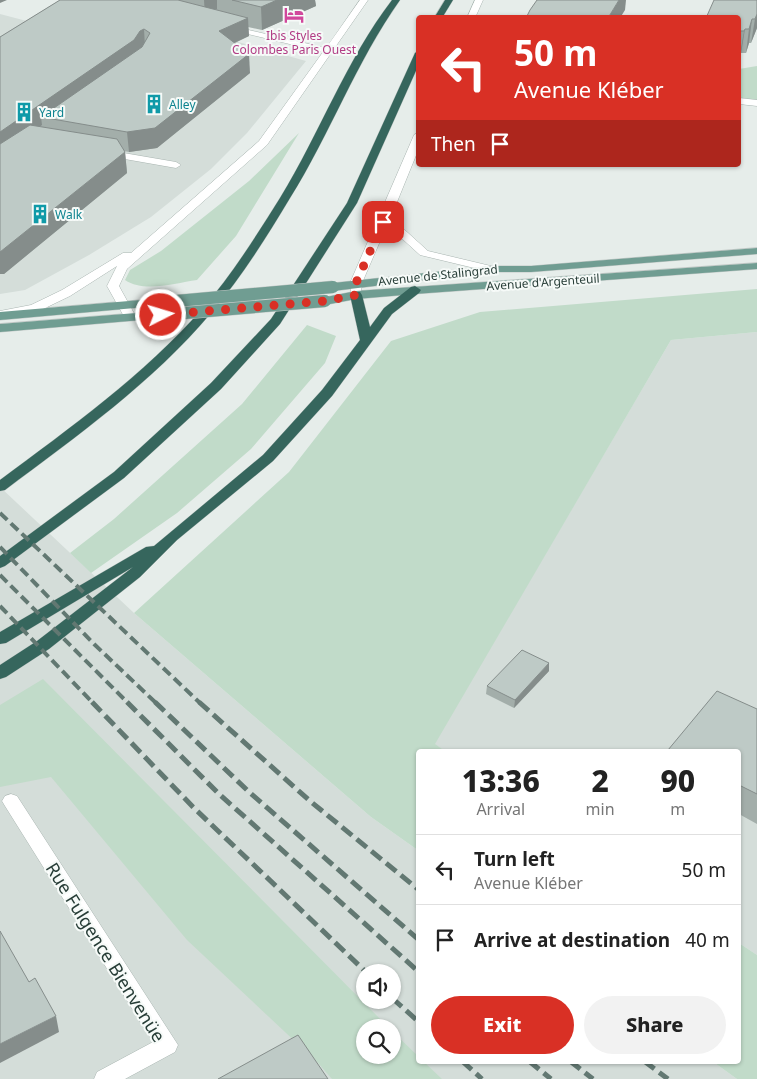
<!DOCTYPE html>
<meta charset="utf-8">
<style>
:root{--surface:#fff;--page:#f2f2f2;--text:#222;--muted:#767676;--line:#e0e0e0;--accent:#d93025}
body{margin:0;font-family:"Noto Sans",sans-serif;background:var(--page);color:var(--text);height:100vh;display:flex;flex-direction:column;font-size:19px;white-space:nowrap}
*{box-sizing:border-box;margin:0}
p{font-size:16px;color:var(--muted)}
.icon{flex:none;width:28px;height:28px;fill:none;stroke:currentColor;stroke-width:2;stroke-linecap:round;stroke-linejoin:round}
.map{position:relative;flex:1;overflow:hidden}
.drawer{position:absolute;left:416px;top:749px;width:325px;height:315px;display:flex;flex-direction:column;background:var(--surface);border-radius:5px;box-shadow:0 1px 4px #0004}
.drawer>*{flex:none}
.top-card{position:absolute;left:416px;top:15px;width:325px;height:152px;border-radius:5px;box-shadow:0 1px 4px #0004;background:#d93025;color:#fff;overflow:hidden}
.tools{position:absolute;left:356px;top:964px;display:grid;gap:10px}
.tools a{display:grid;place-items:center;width:45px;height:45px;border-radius:50%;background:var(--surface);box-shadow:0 1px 4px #0004;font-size:25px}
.pin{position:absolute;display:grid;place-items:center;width:42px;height:42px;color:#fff;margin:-21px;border-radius:10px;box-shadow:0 2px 8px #0006}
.me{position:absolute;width:55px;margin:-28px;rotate:85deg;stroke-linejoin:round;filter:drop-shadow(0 0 4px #0008)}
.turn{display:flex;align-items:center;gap:18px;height:105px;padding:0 15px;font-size:22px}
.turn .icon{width:65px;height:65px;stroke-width:2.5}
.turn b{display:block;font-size:35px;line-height:42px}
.then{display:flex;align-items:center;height:48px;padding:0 15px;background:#0003;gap:10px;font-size:19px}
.eta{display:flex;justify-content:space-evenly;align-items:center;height:85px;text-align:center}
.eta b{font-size:30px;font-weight:800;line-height:35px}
.primary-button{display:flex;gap:10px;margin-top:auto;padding:10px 15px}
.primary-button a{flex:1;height:58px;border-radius:30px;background:var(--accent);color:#fff;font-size:20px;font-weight:800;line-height:58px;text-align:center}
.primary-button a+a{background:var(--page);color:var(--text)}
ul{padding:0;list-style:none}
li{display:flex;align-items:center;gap:15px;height:70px;padding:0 15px;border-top:1px solid var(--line)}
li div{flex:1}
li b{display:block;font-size:19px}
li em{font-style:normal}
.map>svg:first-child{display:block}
</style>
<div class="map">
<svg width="757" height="1079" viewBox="0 0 757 1079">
<rect width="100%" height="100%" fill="#e6edea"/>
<!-- built -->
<g fill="#d4ddd9" fill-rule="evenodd">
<path d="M0 14 122 46 192 29 306 61 247 133 211 169 151 217 89 255 25 290 0 294Z"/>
<path d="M757 332V955L739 943V751H445L434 744 671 340Z"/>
<path d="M0 487 134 613 371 817 419 851V1061H712L737 1079H0ZM365 972H392V1000H365ZM365 1028H392V1055H365Z"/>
</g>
<!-- green -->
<g fill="#c1dbc9">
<path d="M757 66V101L739 98V69Z"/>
<path d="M299 133 236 236 197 280C175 283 144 293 125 280L130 270 161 251 249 181Z"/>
<path d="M757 289V332L671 340 435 744 445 751H419V851L371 817 134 613 289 472 391 341 480 312Z"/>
<path d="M307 325 336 336 325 363 251 449 177 513 91 573 70 553 114 519 242 404Z"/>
<path d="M43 679 388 1027 365 1028V1055H392L393 1032 419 1057V1061H423L442 1079H332L318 1063 187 940 51 777 0 787V705Z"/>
<path d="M739 943 757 955V1079H737L712 1061H739Z"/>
</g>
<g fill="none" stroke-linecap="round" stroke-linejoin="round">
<defs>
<g id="minor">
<path d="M360 0H368L267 145 127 269 119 286 136 317 134 320H126L107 286 117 266 70 296 39 311 0 319V311L31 305 62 290 123 253H131L259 141 323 52 227 29V25L326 48Z"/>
<path d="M475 0H483L475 18H467Z"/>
<path d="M739 98 757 100V106L739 104Z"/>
<path d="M419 132V148L395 207 396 222 428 251 495 267 497 269 491 272 420 255 387 225 362 283 360 298H352L350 283 414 135Z"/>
<path d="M106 150 176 162 181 165 176 168 102 155V151Z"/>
<path d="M11 794 17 796 178 1045 175 1052 125 1079H94L97 1072 153 1042 5 806 2 801 5 796Z"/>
</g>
<g id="major">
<path d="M757 248V254L531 272H491L333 291 327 287 333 283 491 266H531Z"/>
<path d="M757 263V269L415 294 356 299 325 305 319 301 321 298 356 291Z"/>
<path d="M176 297 180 298 182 301 180 304 0 320V312Z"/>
<path d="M161 311 165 312 167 315 165 318 0 332V324Z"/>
</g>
<g id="highway">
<path d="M392 0H400C356 62 330 134 290 198 266 238 241 278 211 313 153 382 77 436 5 490L0 491V480C70 428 144 375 202 309 232 275 256 236 280 198 320 133 346 60 392 0Z"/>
<path d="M445 0H453L442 18H434Z"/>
<path d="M419 50V64L357 203 280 324 221 389 124 478 5 566 0 568V556L114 472 211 383 271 319 347 203 415 53Z"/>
<path d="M415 286 421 290 419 293 392 314 332 396 273 461 177 540 140 577 49 649 6 677 0 679V665L37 641 133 567 6 643 0 644V632L146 547 154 546 263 455 322 390 360 340 350 295 352 292H360L362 295 370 327 384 308 411 287Z"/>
</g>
</defs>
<!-- minor casing -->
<use href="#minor" stroke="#a9b5b1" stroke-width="1"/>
<!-- major casing -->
<use href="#major" stroke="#c3c9c7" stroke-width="1"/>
<!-- highway casing -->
<use href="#highway" stroke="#c3c9c7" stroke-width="1"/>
<!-- minor -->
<use href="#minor" fill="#fff" fill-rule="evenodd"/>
<!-- major -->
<use href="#major" fill="#709d92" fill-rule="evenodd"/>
<!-- highway -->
<use href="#highway" fill="#36665d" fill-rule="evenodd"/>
<!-- rail-far1 -->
<g stroke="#627872" stroke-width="4" stroke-dasharray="10 5" stroke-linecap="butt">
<path d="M0 513 200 703"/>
<path d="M0 547 94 644 156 703"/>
<path d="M0 575 128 703"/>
<path d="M0 606 93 703"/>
</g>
<!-- rail -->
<g stroke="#627872" stroke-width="5" stroke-dasharray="13 6" stroke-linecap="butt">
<path d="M92 702 193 807 366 972"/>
<path d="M127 702 219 794 419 972"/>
<path d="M155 702 248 791 419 940"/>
<path d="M199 702 310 801 419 890"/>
<path d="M392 998 419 1022"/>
<path d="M462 1061 482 1079"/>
<path d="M529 1061 551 1079"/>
<path d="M570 1061 593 1079"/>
<path d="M644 1061 668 1079"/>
</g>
<defs>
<g id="major-bridge">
<path d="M176 301 333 287"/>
<path d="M161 315 325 301"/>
</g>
</defs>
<!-- major-bridge casing -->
<use href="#major-bridge" stroke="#c3c9c7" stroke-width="13" stroke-linecap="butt"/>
<!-- major-bridge -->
<use href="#major-bridge" stroke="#709d92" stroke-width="12"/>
</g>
<!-- wall -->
<g fill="#a3aeaa">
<path d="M60 0H315L316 6 262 30 248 27 249 36 235 43 250 73 157 148 129 152 124 151 125 152 127 173 4 274H0V37Z"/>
<path d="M757 0V28L751 43H749L746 53H741L740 55H739V18Z"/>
<path d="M549 671 514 708 486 694 487 686Z"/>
<path d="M757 709V824L739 814V751H667L668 750Z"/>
</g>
<!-- shaded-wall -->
<g fill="#858d8b">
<path d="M0 0H7L0 3Z"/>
<path d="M204 0H217V9L205 15Z"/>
<path d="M277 0H315L316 6 262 30 261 7Z"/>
<path d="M619 0H626L625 10 620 18H608Z"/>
<path d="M757 14V28L751 43 755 19Z"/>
<path d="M248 18 249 36 221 49 219 31Z"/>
<path d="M752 19 749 43 746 53 749 29Z"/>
<path d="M144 29 145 47 41 117 42 125 0 155V132L140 31Z"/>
<path d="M745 29 741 53 740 55 744 31Z"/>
<path d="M249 54 250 73 157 148 129 152 127 132Z"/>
<path d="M125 152 127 173 4 274H0V252Z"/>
<path d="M549 663V671L514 708 515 700Z"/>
<path d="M56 1016 59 1032 0 1063V1044Z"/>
</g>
<!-- building -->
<g fill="#becac6" stroke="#858d8b">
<path d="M60 0H178L248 18 219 31 249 54 155 128 127 132 41 117 142 47 150 33 144 29 140 31 134 40 0 132V37Z"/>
<path d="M232 0H277L261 7Z"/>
<path d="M537 0H619L608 18H526L530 10Z"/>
<path d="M714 0H757V14L755 19H752L749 29H745L744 31H739V18H706Z"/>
<path d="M30 125 117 139 125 152 0 252V144Z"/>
<path d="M522 650 549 663 515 700 487 686Z"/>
<path d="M717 691 757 709V794L739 785V751H669L668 750Z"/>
<path d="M0 931 29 982 35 978 56 1016 0 1044Z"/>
<path d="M298 1035 328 1079H218Z"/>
</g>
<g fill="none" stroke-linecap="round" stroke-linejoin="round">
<!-- route -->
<path stroke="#d93025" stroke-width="9" stroke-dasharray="0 16.2" d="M161 315 325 301 356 295V283L383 222"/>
</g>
<!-- icons -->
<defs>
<symbol id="hotel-bare" viewBox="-9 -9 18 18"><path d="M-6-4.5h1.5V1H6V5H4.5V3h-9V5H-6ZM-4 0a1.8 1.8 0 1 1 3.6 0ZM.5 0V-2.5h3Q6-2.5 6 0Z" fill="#d1479c" stroke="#f6faf8" stroke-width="2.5" paint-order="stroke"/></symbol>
<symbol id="building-bare" viewBox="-9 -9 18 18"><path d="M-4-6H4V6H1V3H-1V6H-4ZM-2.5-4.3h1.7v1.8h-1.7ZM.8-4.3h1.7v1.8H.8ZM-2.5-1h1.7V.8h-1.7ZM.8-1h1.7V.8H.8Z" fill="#0f9aa8" stroke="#f6faf8" stroke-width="2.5" paint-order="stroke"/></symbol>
</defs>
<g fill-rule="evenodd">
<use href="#hotel-bare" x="280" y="1" width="28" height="28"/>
<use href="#building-bare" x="140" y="90" width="28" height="28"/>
<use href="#building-bare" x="10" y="98" width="28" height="28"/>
<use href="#building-bare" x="26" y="200" width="28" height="28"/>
</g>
<g text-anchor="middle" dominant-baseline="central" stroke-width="4" stroke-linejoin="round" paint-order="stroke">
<!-- far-hotel labels -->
<g font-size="12" fill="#b23c85" stroke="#f6faf8">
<text x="294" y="35">Ibis Styles<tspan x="294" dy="14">Colombes Paris Ouest</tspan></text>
</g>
<!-- far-culture labels -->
<g font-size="12" fill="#0d838f" stroke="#f6faf8" text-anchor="start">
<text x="169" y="104">Alley</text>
<text x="39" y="112">Yard</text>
<text x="55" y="214">Walk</text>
</g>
<!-- far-street labels -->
<g font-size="12" fill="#273d37" stroke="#f6faf8">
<text transform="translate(438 275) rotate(-6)">Avenue de Stalingrad</text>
<text transform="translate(543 282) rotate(-4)">Avenue d'Argenteuil</text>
</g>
<!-- near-street labels -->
<g font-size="18" fill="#273d37" stroke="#f6faf8">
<text transform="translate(106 952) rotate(58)">Rue Fulgence Bienvenüe</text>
</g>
</g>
</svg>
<div class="tools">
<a><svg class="icon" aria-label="sound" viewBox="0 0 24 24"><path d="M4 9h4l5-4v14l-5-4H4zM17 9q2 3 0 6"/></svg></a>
<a><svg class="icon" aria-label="search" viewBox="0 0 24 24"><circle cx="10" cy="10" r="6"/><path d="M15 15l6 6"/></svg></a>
</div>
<div class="pin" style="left:383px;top:222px;background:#d93025"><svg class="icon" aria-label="arrive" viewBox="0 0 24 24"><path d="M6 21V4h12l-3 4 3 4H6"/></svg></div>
<svg class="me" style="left:161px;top:315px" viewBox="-20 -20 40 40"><circle r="17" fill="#d93025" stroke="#fff" stroke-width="3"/><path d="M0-11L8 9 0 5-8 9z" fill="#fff"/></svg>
<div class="top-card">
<div class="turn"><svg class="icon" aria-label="left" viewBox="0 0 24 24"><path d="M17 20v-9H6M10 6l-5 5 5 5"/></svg><div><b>50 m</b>Avenue Kléber</div></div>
<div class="then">Then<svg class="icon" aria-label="arrive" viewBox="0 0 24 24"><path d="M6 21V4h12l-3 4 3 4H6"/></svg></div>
</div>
<section class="drawer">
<div class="eta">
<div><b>13:36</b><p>Arrival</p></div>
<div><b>2</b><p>min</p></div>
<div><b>90</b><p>m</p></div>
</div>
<ul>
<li><svg class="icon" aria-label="left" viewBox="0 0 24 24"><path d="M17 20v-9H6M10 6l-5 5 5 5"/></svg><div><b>Turn left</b><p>Avenue Kléber</p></div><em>50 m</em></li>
<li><svg class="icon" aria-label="arrive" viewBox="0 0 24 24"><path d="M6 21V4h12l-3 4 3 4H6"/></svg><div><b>Arrive at destination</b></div><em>40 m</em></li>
</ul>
<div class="primary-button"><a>Exit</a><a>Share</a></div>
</section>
</div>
